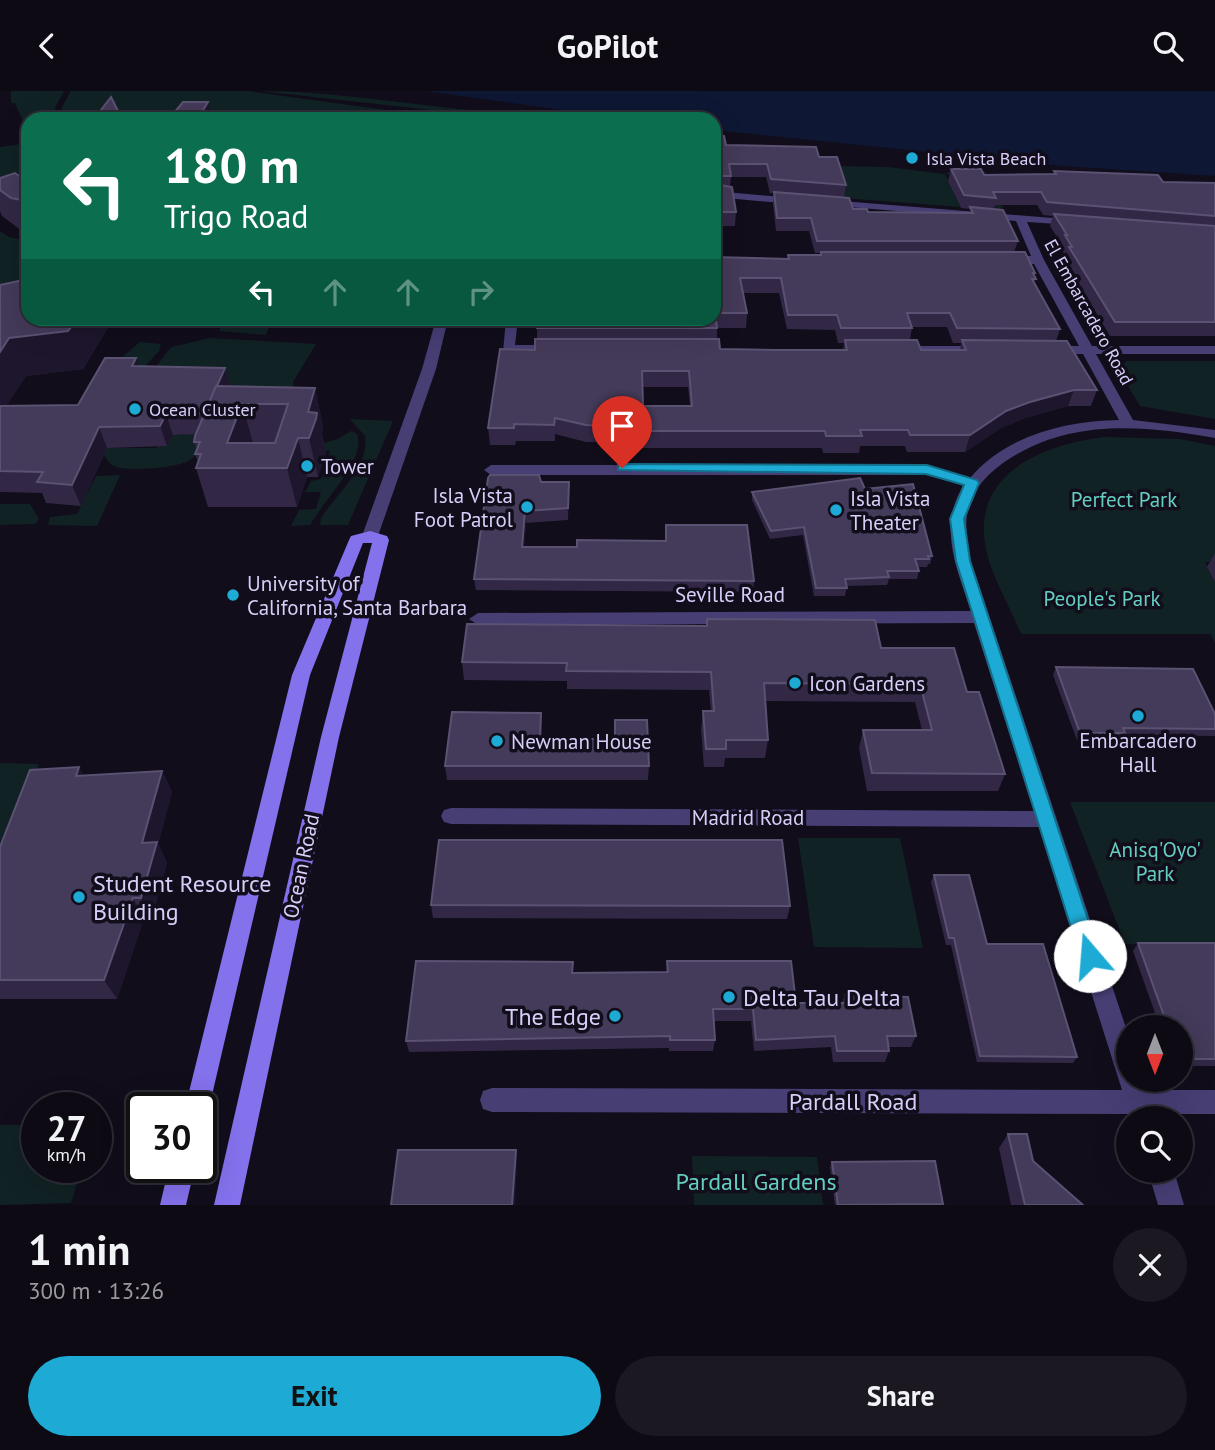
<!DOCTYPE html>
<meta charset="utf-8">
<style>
:root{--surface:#0d0a14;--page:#1b1822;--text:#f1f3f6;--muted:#9a9aa0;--line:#2d2b34;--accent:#1dabd5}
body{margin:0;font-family:"PT Sans",sans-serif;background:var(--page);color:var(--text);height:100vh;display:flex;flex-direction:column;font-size:26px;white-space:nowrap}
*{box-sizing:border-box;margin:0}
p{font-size:23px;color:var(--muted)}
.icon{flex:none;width:38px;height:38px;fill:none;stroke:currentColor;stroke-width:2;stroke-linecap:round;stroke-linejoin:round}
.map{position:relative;height:1114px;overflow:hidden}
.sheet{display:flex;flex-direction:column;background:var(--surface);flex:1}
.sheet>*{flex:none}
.top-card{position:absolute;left:21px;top:21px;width:700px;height:214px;border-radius:21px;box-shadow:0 7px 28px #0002,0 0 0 2px var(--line);background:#0b6e4f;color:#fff;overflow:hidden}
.needle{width:46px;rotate:180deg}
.fabs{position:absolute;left:1116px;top:924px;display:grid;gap:14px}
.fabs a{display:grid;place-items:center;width:77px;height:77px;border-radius:50%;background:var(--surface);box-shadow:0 7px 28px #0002,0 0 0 2px var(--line);font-size:35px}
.speed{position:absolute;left:21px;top:1001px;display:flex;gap:14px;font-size:35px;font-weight:700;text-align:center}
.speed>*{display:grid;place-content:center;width:91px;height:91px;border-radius:50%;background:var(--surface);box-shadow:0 7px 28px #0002,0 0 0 2px var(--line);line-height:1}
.speed small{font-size:18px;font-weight:400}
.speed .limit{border:4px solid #111;border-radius:10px;background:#fff;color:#111}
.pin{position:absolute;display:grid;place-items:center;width:60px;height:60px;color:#fff;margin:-72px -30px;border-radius:50% 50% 50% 0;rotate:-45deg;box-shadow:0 0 7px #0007}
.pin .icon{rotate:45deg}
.me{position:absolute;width:77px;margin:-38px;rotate:342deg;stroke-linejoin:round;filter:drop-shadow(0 0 5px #0008)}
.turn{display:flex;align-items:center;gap:24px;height:147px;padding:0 28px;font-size:32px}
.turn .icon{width:91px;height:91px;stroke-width:2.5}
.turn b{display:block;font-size:49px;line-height:60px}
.lanes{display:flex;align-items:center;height:66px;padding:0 28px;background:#0003;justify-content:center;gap:35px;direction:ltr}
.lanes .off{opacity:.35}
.round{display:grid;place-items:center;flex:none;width:74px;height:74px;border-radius:37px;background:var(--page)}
.summary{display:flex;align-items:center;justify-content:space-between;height:119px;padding:0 28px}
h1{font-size:42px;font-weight:700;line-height:52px}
.primary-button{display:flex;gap:14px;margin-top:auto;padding:14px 28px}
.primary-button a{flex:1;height:80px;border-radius:42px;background:var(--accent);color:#111;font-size:28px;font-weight:700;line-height:80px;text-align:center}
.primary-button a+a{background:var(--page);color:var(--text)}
header{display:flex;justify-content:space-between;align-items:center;height:91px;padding:0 28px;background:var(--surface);font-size:32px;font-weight:700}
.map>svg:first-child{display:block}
</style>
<header><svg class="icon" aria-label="back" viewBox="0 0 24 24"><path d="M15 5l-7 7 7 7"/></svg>GoPilot<svg class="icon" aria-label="search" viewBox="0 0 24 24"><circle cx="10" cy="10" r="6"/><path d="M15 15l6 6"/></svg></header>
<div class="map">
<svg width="1215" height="1114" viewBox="0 0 1215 1114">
<rect width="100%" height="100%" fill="#110d1b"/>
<!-- green -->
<g fill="#112224">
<path d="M11 0H64L55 17V28H28V42L15 12H11Z"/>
<path d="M71 0H247L452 28H126L99 23 61 28 62 16Z"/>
<path d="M260 0C330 0 399 12 469 19 479 20 489 27 499 28H473L466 23Z"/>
<path d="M21 53 28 57V103L0 112V56Z"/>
<path d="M835 75 888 76 944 83 957 77H977L992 85 1003 116 996 119 993 110 961 83H945L960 116 844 107Z"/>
<path d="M0 140 9 146 28 150V202L0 225Z"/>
<path d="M267 229H271L266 244 219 240 223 231 265 233Z"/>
<path d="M210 247 316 253 293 291V299L318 322 148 286 171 256Z"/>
<path d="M140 251 161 253 159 260 135 286 95 289Z"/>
<path d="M1127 270H1215V328L1140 315 1118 278Z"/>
<path d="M350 328 393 330 348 434H320L321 427C336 404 370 375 365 345Z"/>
<path d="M218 329C210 341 202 361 190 369 178 377 126 381 114 375 107 371 104 365 102 357H156L169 343 183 344Z"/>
<path d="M351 340 357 343C366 369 326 406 310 434L291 435 299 419 316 418 321 401H305L311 390 321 388 330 360 320 359 324 352 338 348Z"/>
<path d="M1105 346 1180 348 1215 355V471H1205L1215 491V552L1210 543H1021C1010 515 992 487 986 458 970 382 1044 353 1105 346Z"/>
<path d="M120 384 97 435 48 434 50 426 77 423 96 385Z"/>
<path d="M0 413H30L39 428 35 433 0 434Z"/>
<path d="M0 672 39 673 0 761Z"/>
<path d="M1070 711H1215V855L1125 853Z"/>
<path d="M798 747H900L923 857 814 856Z"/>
<path d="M0 1034H37V1076H82L71 1112 0 1114Z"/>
<path d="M692 1065 817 1066 823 1114H694Z"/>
</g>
<!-- water -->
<path fill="#0e1733" d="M425 0H1215V85L1063 75 714 39V28H626Z"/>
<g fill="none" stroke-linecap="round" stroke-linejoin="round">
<!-- street -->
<g fill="#473e74" fill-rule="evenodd">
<path d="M714 100 794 107 799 110 794 113 714 106Z"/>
<path d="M829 109 1077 129 1079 131 1073 134 1027 131 1044 169 1092 255H1215V263H1096L1133 329 1215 339V347C1142 334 1067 327 1003 372 965 400 961 426 971 470L1129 946V989H1143L1146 999H1215V1023H1154L1155 1027H1131L1129 1023 492 1021 483 1018 480 1009 483 1000 492 997 1122 999 1039 736 451 733 444 731 441 725 444 719 451 717 1034 720 974 532 478 534 469 528 478 522 971 520C957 478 937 435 964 394L926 384H491L484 379 491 374H927L970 387C1007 344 1065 330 1119 329L1083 263H1052L1045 259 1052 255H1079L1034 173H1007L1001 169 1007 165H1031L1016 130 825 114 824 112Z"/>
<path d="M436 228H448L436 278 378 445 370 450 364 449 362 445 422 278Z"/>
<path d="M506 228H518L515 254H558L565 258 558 262 503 261Z"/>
<path d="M898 255H964L971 259 964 263 893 262V256Z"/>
<path d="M1148 1080H1174L1184 1114H1158Z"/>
</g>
<!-- secondary -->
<g fill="#8471ec" fill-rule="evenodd">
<path d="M370 440 387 445 389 449 339 646 240 1114H214L321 646 372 452H363L310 584 209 1017 206 1026 201 1027V1017H185L292 584 349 449 351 445Z"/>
<path d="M169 1076H195L186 1114H160Z"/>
</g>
</g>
<!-- wall -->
<g fill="#322846" fill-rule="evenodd">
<path d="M714 45 726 54 819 66 846 94 844 106 853 118 868 121 969 122 970 118 961 117 948 90 951 78 984 84 1053 83 1054 80 1163 91 1215 92V245H1110L1065 170 1066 167 1061 157 1062 154 1050 135 1053 125 1043 124 1037 114H995L994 118 1018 150 1014 161 1035 182 1034 185 1036 188 1034 192 1060 238 1056 250 1097 299 1091 315H1068L1025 327 1001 337 965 361H907L905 355H860L859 362H823L822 357H608V351H586L555 343V350H516L515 354H490L488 337 535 259 537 248V237L714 166 788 168V164H820L821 162H815L809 140H776L773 113 774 102H770L766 86H731L730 96 736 121 735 135H714ZM743 202H779L787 238 835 239 838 252H844L843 259 720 258 717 248V237H746L747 222ZM912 236H947L953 252H961L960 259H921L910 249ZM642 296H688L690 315H643Z"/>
<path d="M0 87 26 90 28 88V142H25L2 125 0 120Z"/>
<path d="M0 194 28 228H113L83 278 26 285 6 315 78 314 139 275 225 277 230 296 315 297 323 336 322 343 326 361 318 386H307L297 416H208L196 377 198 371 195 363 197 359 194 351 196 343 173 344 167 355 107 357 81 415 46 412 42 402 0 401Z"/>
<path d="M228 228H317L314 236H289L288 231H229Z"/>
<path d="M541 391 569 402 568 429 526 432 524 456H577L665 450 666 434 754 490 753 501 476 499 474 488Z"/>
<path d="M865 398 932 465 930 473H928L927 476H918L919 480 917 488H889L887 494 847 495 845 505H814L803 444 770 448 752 409V401Z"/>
<path d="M1215 462V491L1207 476Z"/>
<path d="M707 528 881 557 967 601 1005 683 998 700H867L859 657 863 639H922L915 611 765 610 768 649 765 667H725L724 676H704L701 638 703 620H711L709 599 567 598V590L464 589 462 571 706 535Z"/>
<path d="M1056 576 1215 623V645L1124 644 1122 649H1077L1053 584Z"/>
<path d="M541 622 542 648 649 675 648 689H447L445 675Z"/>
<path d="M162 680 172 701 158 753 167 772 152 826 144 827 117 908H0V756L84 685Z"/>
<path d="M934 784 1077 966 1073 972 977 971 951 854H946L931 791Z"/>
<path d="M431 814 790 815 787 828 433 827Z"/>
<path d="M1138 852H1215V975H1181V936H1160L1133 860Z"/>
<path d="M667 870 796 912H842L845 904 916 945 911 956H889V960L885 971H833L831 956 754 960 751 930H714L715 949 713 960H669V957L409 961 406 950 573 871V882L666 881Z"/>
<path d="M1008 1043 1033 1070 1083 1114H1011L999 1057Z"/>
<path d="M832 1071 943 1113 835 1114 830 1076Z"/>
</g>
<!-- shaded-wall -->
<g fill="#1e162d">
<path d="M208 11 212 28H201L200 24Z"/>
<path d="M77 228H113L83 278 26 285 0 324V261L9 247Z"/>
<path d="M312 228H317L314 236Z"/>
<path d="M136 267 143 287 132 275Z"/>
<path d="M225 277 231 297 207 322Z"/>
<path d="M315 297 323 336 322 343 326 361 318 386 309 347 308 321Z"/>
<path d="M1074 299 1068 315 1025 327 1001 337 965 361 970 344 1006 320 1030 311Z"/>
<path d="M242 313 253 352H227Z"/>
<path d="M166 323 173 344 167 355 160 335Z"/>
<path d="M99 336 107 357 81 415 72 394Z"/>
<path d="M298 347 307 386 297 416 287 377Z"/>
<path d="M525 420 526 432 523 468 522 456Z"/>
<path d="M541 622 542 636 541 662 540 648Z"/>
<path d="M79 676 90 697 76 685Z"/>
<path d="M162 680 172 701 158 753 167 772 152 826 141 807 142 752Z"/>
<path d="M133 807 144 827 117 908 104 889Z"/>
<path d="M516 1059 517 1070 515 1114H512Z"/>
</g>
<!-- building -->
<g fill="#443a59" stroke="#5b5172" stroke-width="2" fill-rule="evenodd">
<path d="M111 6 122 28H94Z"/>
<path d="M183 11H208L200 24 202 28H169Z"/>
<path d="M422 24 428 28H421Z"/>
<path d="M714 45H724L726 54 816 56 819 66H837L846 94 771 88 767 73H729L731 85H714Z"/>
<path d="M951 78H981L984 84 1056 83 1054 80 1158 84 1163 91 1215 92V125L1047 111 1041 101H993L996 107 964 104Z"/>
<path d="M15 82 26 90 28 88V110L11 107 0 99V87Z"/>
<path d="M714 93 732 96 736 121H714Z"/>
<path d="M774 101 849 107 853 118H867L868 121 973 122 970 116 1003 119 1018 150H817L811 127H777Z"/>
<path d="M1054 123 1215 135V231H1115L1069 156H1072L1065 144H1067Z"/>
<path d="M821 161H1025L1035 182H1033L1036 188H1032L1060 238 957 237 950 222H907L912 237H841L837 224H788L781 187H740L747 222H715L717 237H537V228H714V166L789 168 788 164H821Z"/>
<path d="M28 188V228H77L68 240 9 247 0 261V194Z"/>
<path d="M535 248H719L720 258 777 259H847L845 249H917L921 259H966L962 249 1067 250 1097 299H1074L1030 311 1006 320 970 344H910L908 339H860L862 345H826L825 340H608V335L586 334 555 327 554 334 514 333V337H488L500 258 535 259ZM642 280H689L692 315H643Z"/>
<path d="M105 267H136L132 275 225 277 205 322 166 323 160 335 99 336 72 394 37 391 43 381 0 380V315L78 314Z"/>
<path d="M216 295 315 297 308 321 317 322 316 328 309 347H298L287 377H196L201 363H195L200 351H194L195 345ZM242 313H288L275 352H227Z"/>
<path d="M490 384H539L541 391H569L568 417 525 420 522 456H577V449L666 450V434H747L754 490 474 488 488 387Z"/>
<path d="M860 387 865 398 913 393 932 465H928L929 468H915L919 480H887L889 486 845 488 847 497H816L804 436 771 440 752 401Z"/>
<path d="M707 528 875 529 881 557H954L967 601H979L1005 683 872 682 863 639H932L920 593 764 592 768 649H726V658H706L703 620H714L711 581 566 580 567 572 462 571 467 533 707 535Z"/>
<path d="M1056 576 1193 578 1215 623V638L1123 637 1125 642H1080Z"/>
<path d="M452 621 541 622 540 648H615V629H647L649 675H445Z"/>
<path d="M79 676 76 685 162 680 142 752 157 751 141 807H133L104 889H0V756L30 679Z"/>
<path d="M439 749H782L790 815 431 814Z"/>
<path d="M934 784H969L987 853H1043L1077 966 980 965 954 847H949Z"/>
<path d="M1138 852H1215V968H1181V936H1168Z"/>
<path d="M416 870 573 871 572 882 668 881 667 870H791L796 912H846L845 904 908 906 916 945H887L889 960H837L835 945 756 949 753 918H713L715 949H670V945L406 950Z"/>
<path d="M1008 1043H1027L1033 1070 1083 1114H1025Z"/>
<path d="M398 1059H516L512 1114H391Z"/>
<path d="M935 1070 943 1113 838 1114 832 1071Z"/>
</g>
<!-- route -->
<path fill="#1dabd5" stroke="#136f8a" stroke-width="2" d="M622 373 927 374 977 389 979 392 964 428 970 470 1100 865 1097 871 1090 874 1083 871 1080 865 956 470 950 428 964 394 926 383 618 379V374Z"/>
<!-- markers -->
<g fill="#1dabd5" stroke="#110d1b" stroke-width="2.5">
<circle cx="912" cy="67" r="7"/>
<circle cx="135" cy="318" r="7"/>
<circle cx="307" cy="375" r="7"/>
<circle cx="527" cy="416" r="7"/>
<circle cx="836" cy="419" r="7"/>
<circle cx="233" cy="504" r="7"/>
<circle cx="795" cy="592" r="7"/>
<circle cx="1138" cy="625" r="7"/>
<circle cx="497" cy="650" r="7"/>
<circle cx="79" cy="806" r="7"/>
<circle cx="729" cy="906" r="7"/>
<circle cx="615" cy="925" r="7"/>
</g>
<g text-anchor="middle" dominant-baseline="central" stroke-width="7" stroke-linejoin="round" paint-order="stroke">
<!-- far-poi labels -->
<g font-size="18" fill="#d8cef8" stroke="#110d1b" text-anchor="start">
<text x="926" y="67">Isla Vista Beach</text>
<text x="149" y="318">Ocean Cluster</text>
</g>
<!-- far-street labels -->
<g font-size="18" fill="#d8cef8" stroke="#110d1b">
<text transform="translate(1089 221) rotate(61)">El Embarcadero Road</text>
</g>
<!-- poi labels -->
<g font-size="21" fill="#d8cef8" stroke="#110d1b" text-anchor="start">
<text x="321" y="375">Tower</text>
<text x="513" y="404" text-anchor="end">Isla Vista<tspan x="513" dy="24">Foot Patrol</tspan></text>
<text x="850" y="407">Isla Vista<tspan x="850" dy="24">Theater</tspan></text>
<text x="247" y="492">University of<tspan x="247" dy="24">California, Santa Barbara</tspan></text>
<text x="809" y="592">Icon Gardens</text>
<text x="1138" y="649" text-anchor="middle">Embarcadero<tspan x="1138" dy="24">Hall</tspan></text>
<text x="511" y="650">Newman House</text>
</g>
<!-- park labels -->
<g font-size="21" fill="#64cec1" stroke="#110d1b">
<text x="1124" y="408">Perfect Park</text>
<text x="1102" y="507">People's Park</text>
<text x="1155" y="758">Anisq'Oyo'<tspan x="1155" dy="24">Park</tspan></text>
</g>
<!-- street labels -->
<g font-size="21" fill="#d8cef8" stroke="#110d1b">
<text x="730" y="503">Seville Road</text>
<text x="748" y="726">Madrid Road</text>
<text transform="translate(301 775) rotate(-78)">Ocean Road</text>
</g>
<!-- near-poi labels -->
<g font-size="24" fill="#d8cef8" stroke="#110d1b" text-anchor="start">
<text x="93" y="792">Student Resource<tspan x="93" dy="28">Building</tspan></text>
<text x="743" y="906">Delta Tau Delta</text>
<text x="601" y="925" text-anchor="end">The Edge</text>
</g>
<!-- near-street labels -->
<g font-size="24" fill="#d8cef8" stroke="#110d1b">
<text x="853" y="1010">Pardall Road</text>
</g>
<!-- near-park labels -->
<g font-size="24" fill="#64cec1" stroke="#110d1b">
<text x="756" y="1090">Pardall Gardens</text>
</g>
</g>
</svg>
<div class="fabs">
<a><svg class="needle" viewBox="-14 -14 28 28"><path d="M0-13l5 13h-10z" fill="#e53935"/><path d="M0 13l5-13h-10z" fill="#9a9aa0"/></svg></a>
<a><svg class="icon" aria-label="search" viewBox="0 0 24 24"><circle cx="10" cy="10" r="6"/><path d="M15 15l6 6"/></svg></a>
</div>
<div class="speed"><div>27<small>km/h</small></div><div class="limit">30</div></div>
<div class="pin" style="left:622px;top:377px;background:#d93025"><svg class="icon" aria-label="arrive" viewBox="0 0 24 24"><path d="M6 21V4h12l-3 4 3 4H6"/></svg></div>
<svg class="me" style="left:1090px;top:865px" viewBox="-20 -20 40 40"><circle r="19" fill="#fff"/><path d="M0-13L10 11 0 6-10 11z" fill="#1dabd5"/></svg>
<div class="top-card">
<div class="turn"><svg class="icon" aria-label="left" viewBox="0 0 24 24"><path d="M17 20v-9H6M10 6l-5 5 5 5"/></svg><div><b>180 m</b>Trigo Road</div></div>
<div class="lanes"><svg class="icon" aria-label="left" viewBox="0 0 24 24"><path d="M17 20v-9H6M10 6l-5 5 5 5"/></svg><svg class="icon off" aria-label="ahead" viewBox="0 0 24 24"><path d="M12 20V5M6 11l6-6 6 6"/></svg><svg class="icon off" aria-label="ahead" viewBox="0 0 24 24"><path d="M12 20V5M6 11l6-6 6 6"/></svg><svg class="icon off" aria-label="right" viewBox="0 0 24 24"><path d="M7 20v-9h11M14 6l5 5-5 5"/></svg></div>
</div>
</div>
<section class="sheet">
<div class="summary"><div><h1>1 min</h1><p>300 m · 13:26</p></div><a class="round"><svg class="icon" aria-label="close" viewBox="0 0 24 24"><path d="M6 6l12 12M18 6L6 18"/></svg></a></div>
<div class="primary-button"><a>Exit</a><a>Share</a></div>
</section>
